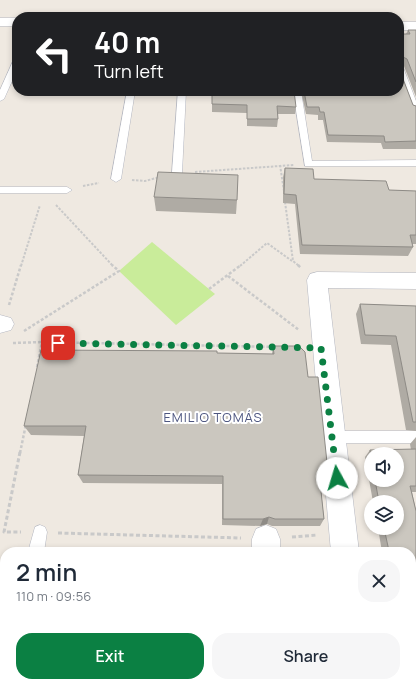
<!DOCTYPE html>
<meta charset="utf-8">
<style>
:root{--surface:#fff;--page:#f6f6f7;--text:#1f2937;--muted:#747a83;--accent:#0b8043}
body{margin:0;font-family:Manrope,sans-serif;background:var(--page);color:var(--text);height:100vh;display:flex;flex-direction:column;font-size:15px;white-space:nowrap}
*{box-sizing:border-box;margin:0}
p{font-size:13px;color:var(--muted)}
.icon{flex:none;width:22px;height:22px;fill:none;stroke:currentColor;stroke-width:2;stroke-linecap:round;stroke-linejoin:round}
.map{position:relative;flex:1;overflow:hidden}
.drawer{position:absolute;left:0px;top:547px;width:416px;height:140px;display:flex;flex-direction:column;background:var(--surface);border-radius:16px 16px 0 0;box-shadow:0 2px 6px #0003}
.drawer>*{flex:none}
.top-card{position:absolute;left:12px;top:12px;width:392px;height:84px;border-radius:16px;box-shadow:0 2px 6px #0003;background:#202124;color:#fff;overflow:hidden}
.buttons{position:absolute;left:364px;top:447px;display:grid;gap:8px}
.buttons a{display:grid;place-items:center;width:40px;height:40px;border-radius:50%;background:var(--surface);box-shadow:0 2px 6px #0003;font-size:20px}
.pin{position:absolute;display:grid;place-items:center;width:34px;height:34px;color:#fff;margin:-17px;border-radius:8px;box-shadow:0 2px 6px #0006}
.me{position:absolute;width:44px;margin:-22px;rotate:354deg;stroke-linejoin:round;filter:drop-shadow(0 0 3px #0008)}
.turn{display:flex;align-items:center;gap:14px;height:84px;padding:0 16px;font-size:18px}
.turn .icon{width:52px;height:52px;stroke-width:2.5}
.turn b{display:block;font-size:28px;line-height:34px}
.round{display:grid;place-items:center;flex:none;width:42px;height:42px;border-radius:16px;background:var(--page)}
.summary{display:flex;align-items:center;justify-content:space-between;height:68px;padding:0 16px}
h1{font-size:24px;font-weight:600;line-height:30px}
.cta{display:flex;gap:8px;margin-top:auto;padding:8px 16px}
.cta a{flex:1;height:46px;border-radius:16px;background:var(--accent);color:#fff;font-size:16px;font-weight:600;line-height:46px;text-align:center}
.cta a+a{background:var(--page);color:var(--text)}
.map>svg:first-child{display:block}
</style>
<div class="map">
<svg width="416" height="687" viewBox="0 0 416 687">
<rect width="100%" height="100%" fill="#efe9e1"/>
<!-- pitch -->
<path fill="#c9ec9a" d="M152 242 215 294 176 325 119 271Z"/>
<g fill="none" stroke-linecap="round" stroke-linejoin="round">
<defs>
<g id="lane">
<path d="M14 59H17V70L4 99 0 101V90Z"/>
<path d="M399 65 403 67 416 101V115L412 112 399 78Z"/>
<path d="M127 91H135L121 179 116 182 111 179Z"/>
<path d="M178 91H186L182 173 177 176 172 173Z"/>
<path d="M293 91H301L312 161 416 160V166H305Z"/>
<path d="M0 187H67L72 190 67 193H0Z"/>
<path d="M333 431H416V443H333L328 441 326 437 328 433Z"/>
<path d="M40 525 45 527 47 532 44 552H28L35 527Z"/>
<path d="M5 678V682H21V687H3Z"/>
</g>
<g id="street">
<rect x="0" y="18" width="17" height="8"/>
<rect x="399" y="22" width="17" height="8"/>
<path d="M317 272 416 273V289L328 288 359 552H331L307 280 310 274Z"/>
<path d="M0 315 11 318 14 324 11 330 0 333Z"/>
<path d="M266 525 276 529 280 539V552H252V539L256 529Z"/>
<path d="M253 682H285L286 687H254Z"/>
<path d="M342 682H374L375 687H343Z"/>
</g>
</defs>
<!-- lane casing -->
<use href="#lane" stroke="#b4b7c1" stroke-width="1"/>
<!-- street casing -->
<use href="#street" stroke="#b4b7c1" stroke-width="1"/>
<!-- path-far2 -->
<g stroke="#c9c9c9" stroke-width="2" stroke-dasharray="2.5 1.5" stroke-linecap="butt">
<path d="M280 165 284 191"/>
<path d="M195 172 294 165"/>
<path d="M132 180 145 181 160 177"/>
<path d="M83 186 99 183"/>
<path d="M285 202 293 261 299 266"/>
<path d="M56 205 113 266"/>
<path d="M21 266 40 205"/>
<path d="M240 266 267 243 292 261"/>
</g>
<!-- path-far1 -->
<g stroke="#c9c9c9" stroke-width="2.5" stroke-dasharray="3 2" stroke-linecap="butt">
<path d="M298 265 301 268"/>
<path d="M228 276 299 330"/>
<path d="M209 289 241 265"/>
<path d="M9 305 21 265"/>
<path d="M24 331 119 271 112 265"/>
<path d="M13 343 42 342"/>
<path d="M37 367 42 342 277 347"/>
<path d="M20 453 26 424"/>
</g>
<!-- path -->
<g stroke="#c9c9c9" stroke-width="3" stroke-dasharray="4 2.5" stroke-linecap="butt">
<path d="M20 452 4 532H21"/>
<path d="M58 533 241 538"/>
<path d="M292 537 317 535"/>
</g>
<!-- lane -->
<use href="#lane" fill="#fff" fill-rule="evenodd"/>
<!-- street -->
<use href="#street" fill="#fff" fill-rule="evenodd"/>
</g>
<!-- wall -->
<g fill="#afaba4" fill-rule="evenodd">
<path d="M408 30H416V97L404 66 400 64V71L413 105 416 106V149H383L381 143 327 142 323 120H318V115L306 114 301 91H399V34H406Z"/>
<path d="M212 91 296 107 295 114H278V119L277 127 247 126V113L212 112Z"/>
<path d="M285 168 314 179 389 190 416 191V244H412L413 247 408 256 300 254 295 204 283 203V177Z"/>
<path d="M154 197 237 200 236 214 156 211Z"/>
<path d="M360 304 416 306V431L406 430 391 345 361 344 356 314Z"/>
<path d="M273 346 308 377 328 472 323 480H320L324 519 320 526H272L267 524 260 526 222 525V484L83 483 78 475 84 436 31 435 24 426 217 353 272 354Z"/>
<path d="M416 437V492H412L416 511V687H411L410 682H411V552H382L378 528H397V502H373L365 457 370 450H411L410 444ZM371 454 397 480H371Z"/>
<path d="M18 682H34L51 684 231 682 17 687Z"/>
</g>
<!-- shaded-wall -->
<g fill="#8e8b86">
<path d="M269 517 267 524 260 526 263 519Z"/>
<path d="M1 563 5 565V578L0 596V568Z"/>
</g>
<!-- building -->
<g fill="#cbc7bf" stroke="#8e8b86">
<path d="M408 30H416V82L407 59 401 56 400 71 413 105 416 106V141L385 142 384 136 328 135 324 112H320L319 107H307L304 91H399V34H410Z"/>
<path d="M212 91H294L296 107 277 106 278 119H247V105L212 104Z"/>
<path d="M285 168 313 169 314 179 386 181 389 190 416 191V235H410L413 247 302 245 296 195 284 194Z"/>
<path d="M158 172 238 175 237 200 154 197Z"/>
<path d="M360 304 416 306V422H413L396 336 365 335Z"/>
<path d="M273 346H299L305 352 308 377H318L328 472 319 473 324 519H275L269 517 263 519H223V476L78 475 86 426H24L41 350 217 351V353L274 354Z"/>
<path d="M416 449V486H410L416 511V671L411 644V552H383V551H389L384 528H397V502H379L375 480H397V454H371V458L370 450Z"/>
<path d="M18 682H25L51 685 52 682H231V687H17Z"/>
</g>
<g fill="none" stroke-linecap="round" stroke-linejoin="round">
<!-- route -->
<path stroke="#0b8043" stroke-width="7" stroke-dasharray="0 12.6" d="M58 343 321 348 337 478"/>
</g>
<g text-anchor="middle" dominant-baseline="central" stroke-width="4" stroke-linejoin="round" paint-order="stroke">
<!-- neighbourhood labels -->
<g font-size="13" letter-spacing="1" fill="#4d5680" stroke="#fff">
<text x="213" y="417">EMILIO TOMÁS</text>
</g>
</g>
</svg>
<div class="buttons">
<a><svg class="icon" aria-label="sound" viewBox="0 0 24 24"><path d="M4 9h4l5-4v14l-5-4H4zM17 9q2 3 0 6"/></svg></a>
<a><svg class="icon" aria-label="layers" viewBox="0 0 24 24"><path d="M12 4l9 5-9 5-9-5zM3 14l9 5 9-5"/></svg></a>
</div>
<div class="pin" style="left:58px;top:343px;background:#d93025"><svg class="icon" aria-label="arrive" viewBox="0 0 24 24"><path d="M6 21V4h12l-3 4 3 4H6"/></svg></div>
<svg class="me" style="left:337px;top:478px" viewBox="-20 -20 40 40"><circle r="19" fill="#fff"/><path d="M0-13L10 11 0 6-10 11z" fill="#0b8043"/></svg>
<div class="top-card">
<div class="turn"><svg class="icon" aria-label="left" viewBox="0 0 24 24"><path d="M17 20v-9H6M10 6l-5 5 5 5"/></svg><div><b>40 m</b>Turn left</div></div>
</div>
<section class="drawer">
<div class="summary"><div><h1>2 min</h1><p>110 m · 09:56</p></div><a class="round"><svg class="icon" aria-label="close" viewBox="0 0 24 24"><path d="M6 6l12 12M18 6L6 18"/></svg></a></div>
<div class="cta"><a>Exit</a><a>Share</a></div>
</section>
</div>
